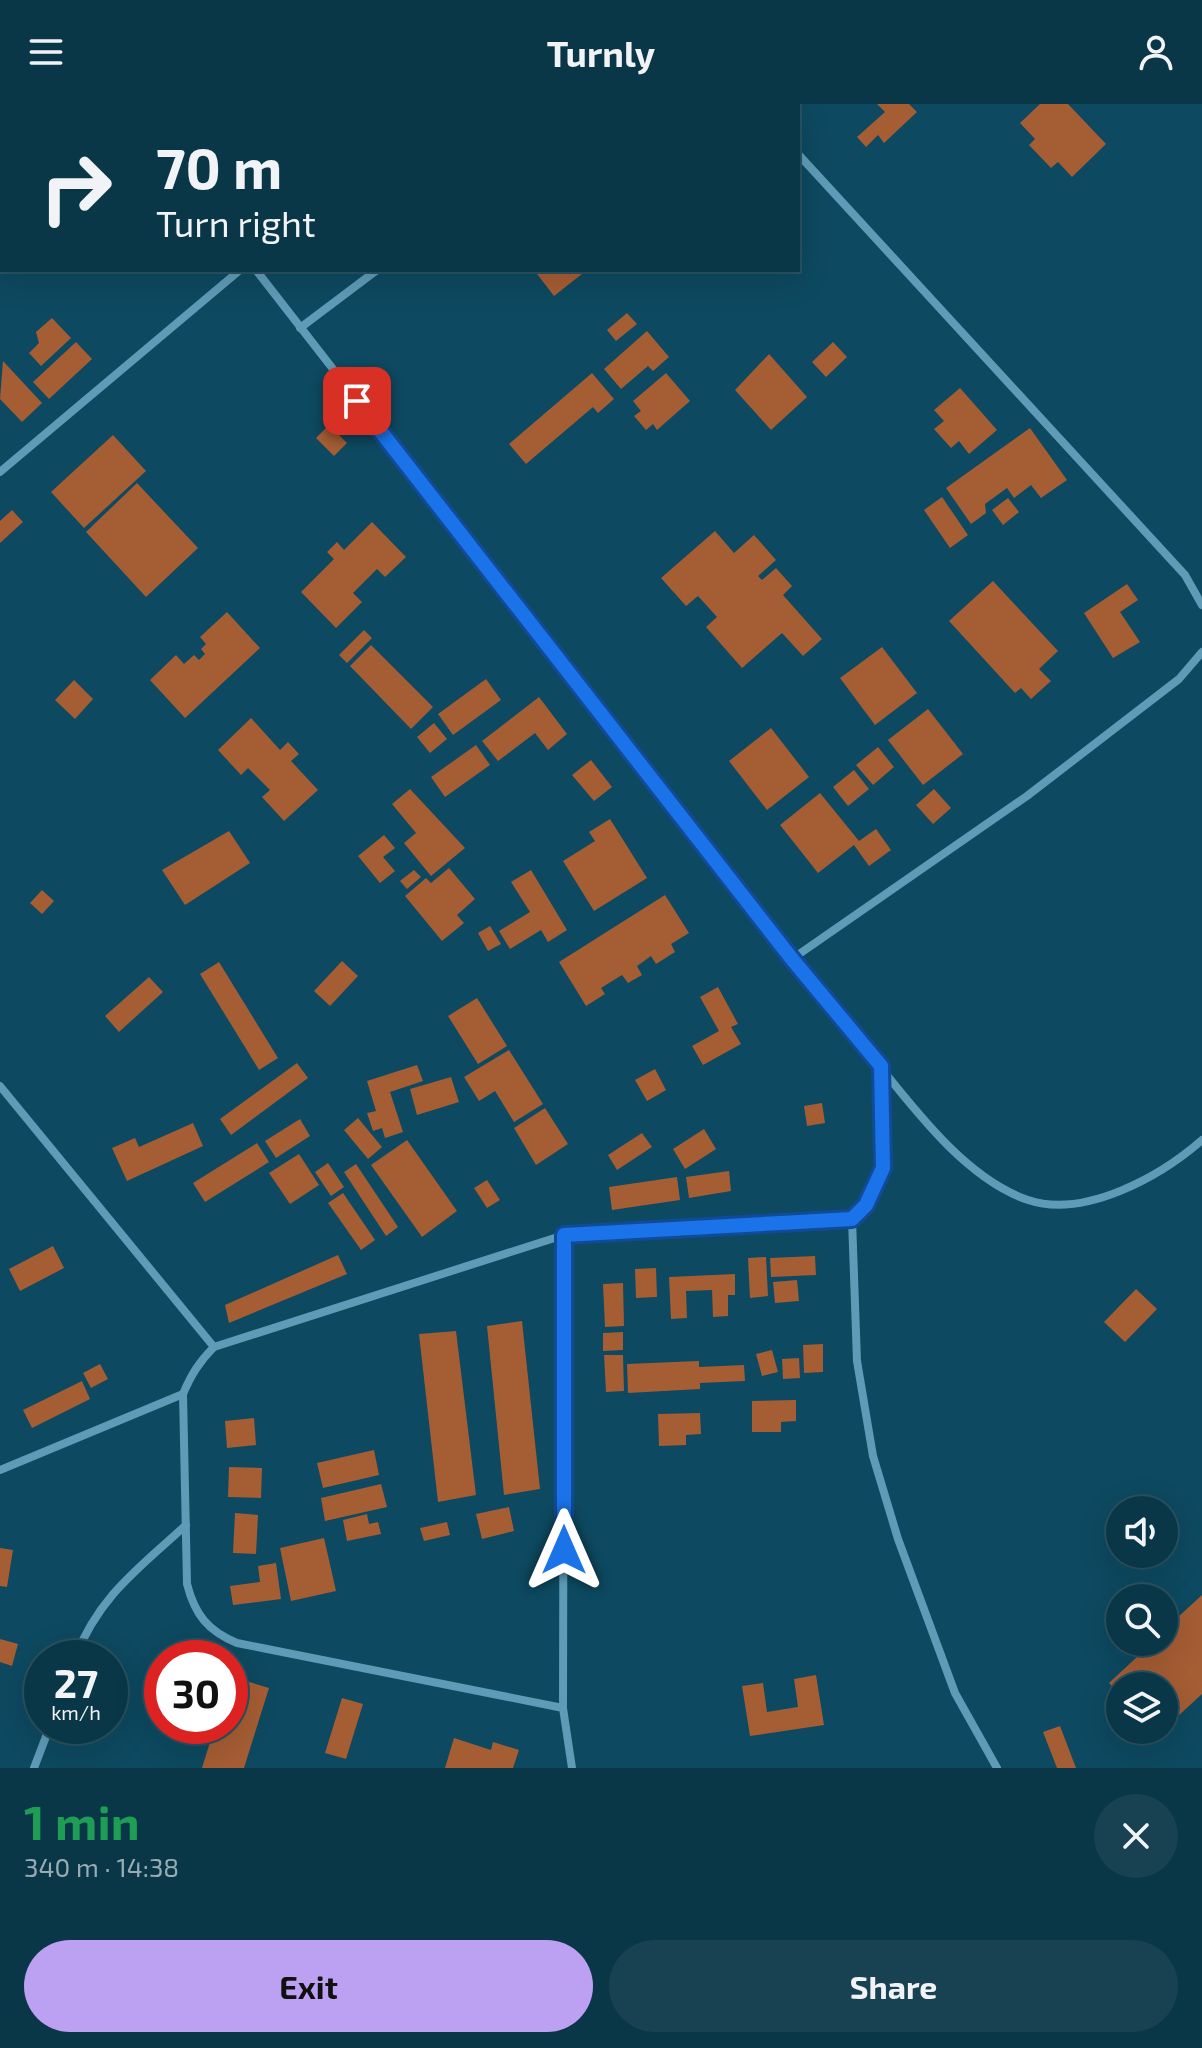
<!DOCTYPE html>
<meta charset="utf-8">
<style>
:root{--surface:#0a3748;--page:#184252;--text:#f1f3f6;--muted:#99acb4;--line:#2a5160;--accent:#bca0f2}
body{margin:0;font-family:"Exo 2",sans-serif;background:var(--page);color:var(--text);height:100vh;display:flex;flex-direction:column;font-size:30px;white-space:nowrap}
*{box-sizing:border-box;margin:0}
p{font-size:26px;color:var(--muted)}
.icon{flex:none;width:44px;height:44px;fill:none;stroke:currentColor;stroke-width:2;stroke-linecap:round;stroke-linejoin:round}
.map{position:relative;height:1664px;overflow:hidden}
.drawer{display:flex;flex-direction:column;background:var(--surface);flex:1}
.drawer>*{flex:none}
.guide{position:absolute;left:0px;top:0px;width:800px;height:168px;box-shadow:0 8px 32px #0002,0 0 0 2px var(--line);background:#0a3748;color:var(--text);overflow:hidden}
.controls{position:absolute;left:1106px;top:1392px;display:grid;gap:16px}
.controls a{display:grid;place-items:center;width:72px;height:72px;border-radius:50%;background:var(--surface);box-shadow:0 8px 32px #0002,0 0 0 2px var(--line);font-size:40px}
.speed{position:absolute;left:24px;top:1536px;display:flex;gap:16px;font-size:40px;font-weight:700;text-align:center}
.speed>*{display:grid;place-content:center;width:104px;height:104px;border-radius:50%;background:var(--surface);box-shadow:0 8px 32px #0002,0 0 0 2px var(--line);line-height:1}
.speed small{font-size:20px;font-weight:400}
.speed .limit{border:12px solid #d22;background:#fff;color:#111}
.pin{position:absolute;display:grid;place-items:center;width:68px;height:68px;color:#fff;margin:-34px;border-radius:16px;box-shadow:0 4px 12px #0006}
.me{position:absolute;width:88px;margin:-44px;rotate:0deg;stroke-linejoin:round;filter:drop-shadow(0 0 6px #0008)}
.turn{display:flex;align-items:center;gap:28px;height:168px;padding:0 24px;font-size:36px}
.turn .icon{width:104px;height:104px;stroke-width:2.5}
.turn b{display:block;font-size:56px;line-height:68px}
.round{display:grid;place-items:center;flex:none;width:84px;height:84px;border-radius:42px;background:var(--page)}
.headline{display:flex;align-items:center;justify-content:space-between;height:136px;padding:0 24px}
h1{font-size:48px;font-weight:700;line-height:60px;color:#1e9e55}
.primary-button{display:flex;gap:16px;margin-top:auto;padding:16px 24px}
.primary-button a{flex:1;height:92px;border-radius:48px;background:var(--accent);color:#111;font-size:32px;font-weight:700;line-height:92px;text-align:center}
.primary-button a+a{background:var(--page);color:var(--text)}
header{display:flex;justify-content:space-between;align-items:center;height:104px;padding:0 24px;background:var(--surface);font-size:36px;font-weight:700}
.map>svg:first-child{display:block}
</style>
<header><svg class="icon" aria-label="menu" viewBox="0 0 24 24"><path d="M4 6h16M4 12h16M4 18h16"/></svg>Turnly<svg class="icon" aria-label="person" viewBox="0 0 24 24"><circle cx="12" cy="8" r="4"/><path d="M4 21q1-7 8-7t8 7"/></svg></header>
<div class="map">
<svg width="1202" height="1664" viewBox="0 0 1202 1664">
<rect width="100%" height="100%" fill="#0d4960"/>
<!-- building -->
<g fill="#a55d34">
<path d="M877 0H909L917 8 884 39 878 31 866 43 857 33 885 8Z"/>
<path d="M1040 0H1068L1106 40 1072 73 1058 58 1051 64 1029 41 1035 35 1020 19Z"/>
<path d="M534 166H587L554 192Z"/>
<path d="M627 209 637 220 616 237 607 226Z"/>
<path d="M52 214 71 234 41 262 29 249 39 239 36 228Z"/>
<path d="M647 227 669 253 653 267 648 262 621 285 604 265Z"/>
<path d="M76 238 92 255 49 295 33 278Z"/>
<path d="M833 238 847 253 826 273 812 258Z"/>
<path d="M769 250 807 293 771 326 735 286Z"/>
<path d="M3 257 42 299 22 318 0 295Z"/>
<path d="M592 269 614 295 598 309 593 303 526 360 509 340Z"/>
<path d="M666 269 690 297 657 326 653 320 646 326 634 312 641 307 633 297Z"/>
<path d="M960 284 997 326 969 350 959 337 951 344 934 325 944 317 934 306Z"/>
<path d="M329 321 347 339 334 352 316 334Z"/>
<path d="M1030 324 1067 376 1041 394 1031 381 1014 394 1007 384 985 400 986 409 971 420 946 384Z"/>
<path d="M113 331 146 367 84 424 51 388Z"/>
<path d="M137 379 198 444 146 493 86 428Z"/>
<path d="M942 393 968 431 950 444 924 406Z"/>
<path d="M1008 394 1019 408 1003 421 992 406Z"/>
<path d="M12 406 23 418 0 439V417Z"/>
<path d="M372 418 406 453 385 473 377 465 353 489 362 498 336 524 301 488 334 455 327 448 337 438 344 446Z"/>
<path d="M715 427 734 449 754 431 776 456 758 472 762 476 776 464 792 482 783 491 822 535 803 552 782 529 742 564 706 523 717 513 698 492 686 502 661 474Z"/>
<path d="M993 477 1058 547 1039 565 1051 577 1031 595 1021 584 1015 589 949 517Z"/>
<path d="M1127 480 1138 496 1120 508 1140 538 1113 554 1084 509Z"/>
<path d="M227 508 260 544 185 614 150 576 176 551 184 560 194 551 199 556 205 550 201 545 206 540 200 533Z"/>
<path d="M364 526 372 534 347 559 339 551Z"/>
<path d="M371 541 433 603 411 625 350 562Z"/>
<path d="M882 543 917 589 875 621 840 574Z"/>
<path d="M486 575 501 596 453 631 438 610Z"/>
<path d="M74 576 93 595 75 615 55 596Z"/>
<path d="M539 593 567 630 548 646 535 629 498 657 482 637Z"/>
<path d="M928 605 963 650 923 681 888 636Z"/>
<path d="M251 614 280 646 288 638 299 650 291 657 318 686 284 717 262 693 270 686 248 664 241 671 218 646Z"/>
<path d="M434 619 447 635 430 649 417 633Z"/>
<path d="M771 624 809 673 767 706 729 657Z"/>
<path d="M476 641 490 661 445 693 431 673Z"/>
<path d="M878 643 894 663 873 681 856 661Z"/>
<path d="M591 656 612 683 594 697 572 671Z"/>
<path d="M854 666 869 685 848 702 833 683Z"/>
<path d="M410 685 465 744 431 772 404 739 416 729 392 700Z"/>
<path d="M934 685 951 704 933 720 916 701Z"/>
<path d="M820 689 859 737 876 725 891 746 869 762 854 741 818 769 780 721Z"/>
<path d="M610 715 647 774 594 807 563 757 595 737 589 728Z"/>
<path d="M229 727 250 759 185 801 162 766Z"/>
<path d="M384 731 395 744 383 753 395 767 380 779 358 752Z"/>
<path d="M449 764 475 795 457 811 464 819 442 837 405 792 426 774 431 779Z"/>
<path d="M414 766 421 773 407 785 400 777Z"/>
<path d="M531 766 567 826 548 838 541 826 510 845 499 827 530 808 511 778Z"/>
<path d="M42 786 54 797 42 810 30 799Z"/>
<path d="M665 791 689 829 671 840 675 848 656 860 651 852 637 862 642 871 628 879 622 871 601 884 605 890 586 902 559 858Z"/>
<path d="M490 822 501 840 488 847 478 829Z"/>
<path d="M342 857 358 872 330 902 314 887Z"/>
<path d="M219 858 278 954 259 966 200 870Z"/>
<path d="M149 873 163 888 119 928 105 912Z"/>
<path d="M718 883 738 920 731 923 741 940 703 961 692 942 719 927 700 893Z"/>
<path d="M477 894 507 942 478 960 448 912Z"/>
<path d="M509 946 543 1000 514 1018 495 987 479 997 464 973Z"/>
<path d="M297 959 308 974 231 1031 220 1015Z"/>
<path d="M417 961 423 977 390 988 403 1028 385 1034 382 1024 373 1027 367 1009 376 1007 367 977Z"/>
<path d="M655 965 666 986 647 997 635 976Z"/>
<path d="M451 973 459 998 417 1011 410 985Z"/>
<path d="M822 999 825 1019 807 1022 804 1002Z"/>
<path d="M545 1004 568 1040 536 1061 514 1024Z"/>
<path d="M358 1014 382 1043 368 1055 344 1026Z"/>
<path d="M300 1015 310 1032 276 1054 265 1037Z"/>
<path d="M193 1019 203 1042 127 1077 112 1044 135 1034 139 1043Z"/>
<path d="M704 1025 716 1045 685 1065 673 1045Z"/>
<path d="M642 1029 652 1043 617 1066 608 1051Z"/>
<path d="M407 1036 457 1107 422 1133 371 1061Z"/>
<path d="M257 1039 269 1058 205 1098 193 1079Z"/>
<path d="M299 1050 319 1081 290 1100 269 1069Z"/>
<path d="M328 1059 344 1083 331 1092 315 1068Z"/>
<path d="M356 1060 398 1123 386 1132 344 1068Z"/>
<path d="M729 1067 731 1087 689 1094 686 1073Z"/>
<path d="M677 1073 680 1096 612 1106 609 1083Z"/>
<path d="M487 1076 500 1096 487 1104 474 1084Z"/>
<path d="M343 1089 375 1136 361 1146 328 1099Z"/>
<path d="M53 1142 64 1164 20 1187 9 1165Z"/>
<path d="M338 1151 347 1170 229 1219 225 1201Z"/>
<path d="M815 1152 816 1171 771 1173 770 1154Z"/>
<path d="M766 1153 768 1192 750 1194 748 1154Z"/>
<path d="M656 1164 657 1193 636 1194 635 1165Z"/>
<path d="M735 1170V1191H728V1212L713 1213 712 1186 686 1187 687 1214 671 1215 669 1173Z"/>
<path d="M797 1176 799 1197 775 1199 773 1178Z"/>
<path d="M623 1179 624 1222 605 1223 603 1180Z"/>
<path d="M1136 1185 1157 1205 1125 1238 1104 1218Z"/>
<path d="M522 1217 540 1385 504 1391 487 1222Z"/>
<path d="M456 1227 476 1391 438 1398 419 1230Z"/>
<path d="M623 1228V1246L603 1247V1229Z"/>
<path d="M823 1240V1268L804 1269 803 1241Z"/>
<path d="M772 1246 778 1268 762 1272 756 1250Z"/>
<path d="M604 1251H623L624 1287 606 1288Z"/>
<path d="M799 1254 800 1274 783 1275 782 1255Z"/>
<path d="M699 1257V1263L744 1261 745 1277 700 1279V1285L628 1289 627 1260Z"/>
<path d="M100 1260 108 1275 91 1284 83 1269Z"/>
<path d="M82 1277 90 1295 32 1324 23 1306Z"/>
<path d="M796 1296V1317L781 1318V1328H752V1297Z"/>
<path d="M700 1309 701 1330 686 1331V1341L659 1342 658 1310Z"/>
<path d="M254 1314 256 1341 227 1344 225 1317Z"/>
<path d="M374 1346 379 1371 323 1384 317 1359Z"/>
<path d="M229 1363 262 1364 261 1394 228 1393Z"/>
<path d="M381 1380 387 1403 325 1417 321 1394Z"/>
<path d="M509 1403 514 1427 482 1435 476 1410Z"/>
<path d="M235 1409 258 1411 256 1450 233 1449Z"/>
<path d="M367 1410 369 1420 378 1418 381 1430 347 1437 343 1416Z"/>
<path d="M447 1418 450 1431 424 1437 420 1424Z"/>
<path d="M324 1434 336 1487 291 1497 280 1444Z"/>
<path d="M0 1444 13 1446 7 1483 0 1482Z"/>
<path d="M276 1459 281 1495 233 1501 230 1482 260 1478 258 1462Z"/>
<path d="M1202 1491V1590L1164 1625V1582H1120V1617L1104 1600 1118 1588 1109 1579 1153 1538H1164V1512L1170 1506 1177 1514Z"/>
<path d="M0 1535 18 1540 12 1562 0 1558Z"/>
<path d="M816 1571 824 1621 750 1632 742 1582 763 1579 767 1608 798 1603 794 1575Z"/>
<path d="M230 1572 269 1584 244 1664H202L215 1622H230Z"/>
<path d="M342 1594 363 1600 346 1655 325 1649Z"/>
<path d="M1060 1622 1076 1664H1057L1043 1628Z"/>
<path d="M454 1634 491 1646 493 1638 519 1646 513 1664H445Z"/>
</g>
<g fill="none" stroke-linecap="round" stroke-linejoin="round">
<!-- street -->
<g stroke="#5e9bb7" stroke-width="8">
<path d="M118 0 120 2"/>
<path d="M753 0 755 2"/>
<path d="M589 2 591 0"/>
<path d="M798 50 1185 471 1202 501"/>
<path d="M256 166C394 345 533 523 672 701 733 779 793 857 856 933 902 988 959 1073 1028 1096 1085 1115 1161 1072 1202 1036"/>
<path d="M300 224 377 166"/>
<path d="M0 368 240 166"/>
<path d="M792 855 1027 692 1179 575 1202 548"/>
<path d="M0 982 214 1243"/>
<path d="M852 1115 857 1257 873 1352 898 1435 955 1589 997 1664"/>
<path d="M564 1131 563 1604 572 1664"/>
<path d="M0 1366 183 1290"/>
<path d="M75 1554C99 1492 138 1465 186 1421"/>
<path d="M563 1604 237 1539C208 1527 195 1511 187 1480L183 1290C191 1271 199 1258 214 1243L564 1131 852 1115C895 1073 882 1018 881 962"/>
<path d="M34 1664 50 1622"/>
</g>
</g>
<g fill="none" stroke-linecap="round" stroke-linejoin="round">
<defs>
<path id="route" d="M357 297 792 855 881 962 883 1064 866 1101 852 1115 564 1131V1446"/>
</defs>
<!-- route casing -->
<use href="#route" stroke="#114b97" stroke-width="20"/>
<!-- route -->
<use href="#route" stroke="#1a73e8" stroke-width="14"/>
</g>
</svg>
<div class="controls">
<a><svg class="icon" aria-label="sound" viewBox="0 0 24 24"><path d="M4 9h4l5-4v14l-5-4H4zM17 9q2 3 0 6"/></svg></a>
<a><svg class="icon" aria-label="search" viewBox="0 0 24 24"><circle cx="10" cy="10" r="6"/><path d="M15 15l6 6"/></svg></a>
<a><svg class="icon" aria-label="layers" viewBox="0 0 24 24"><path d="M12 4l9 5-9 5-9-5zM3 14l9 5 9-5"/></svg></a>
</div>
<div class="speed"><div>27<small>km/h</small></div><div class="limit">30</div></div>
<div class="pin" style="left:357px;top:297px;background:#d93025"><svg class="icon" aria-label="arrive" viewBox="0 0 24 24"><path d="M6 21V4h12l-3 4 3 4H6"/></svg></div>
<svg class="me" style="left:564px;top:1446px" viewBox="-20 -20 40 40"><path d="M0-17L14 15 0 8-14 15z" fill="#1a73e8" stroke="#fff" stroke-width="4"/></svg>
<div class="guide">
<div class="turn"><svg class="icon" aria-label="right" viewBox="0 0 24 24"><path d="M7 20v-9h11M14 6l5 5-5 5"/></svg><div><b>70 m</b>Turn right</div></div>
</div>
</div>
<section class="drawer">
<div class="headline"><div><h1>1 min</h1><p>340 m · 14:38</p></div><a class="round"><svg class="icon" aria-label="close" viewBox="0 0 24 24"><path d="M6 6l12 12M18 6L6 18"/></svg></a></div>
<div class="primary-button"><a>Exit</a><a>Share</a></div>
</section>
